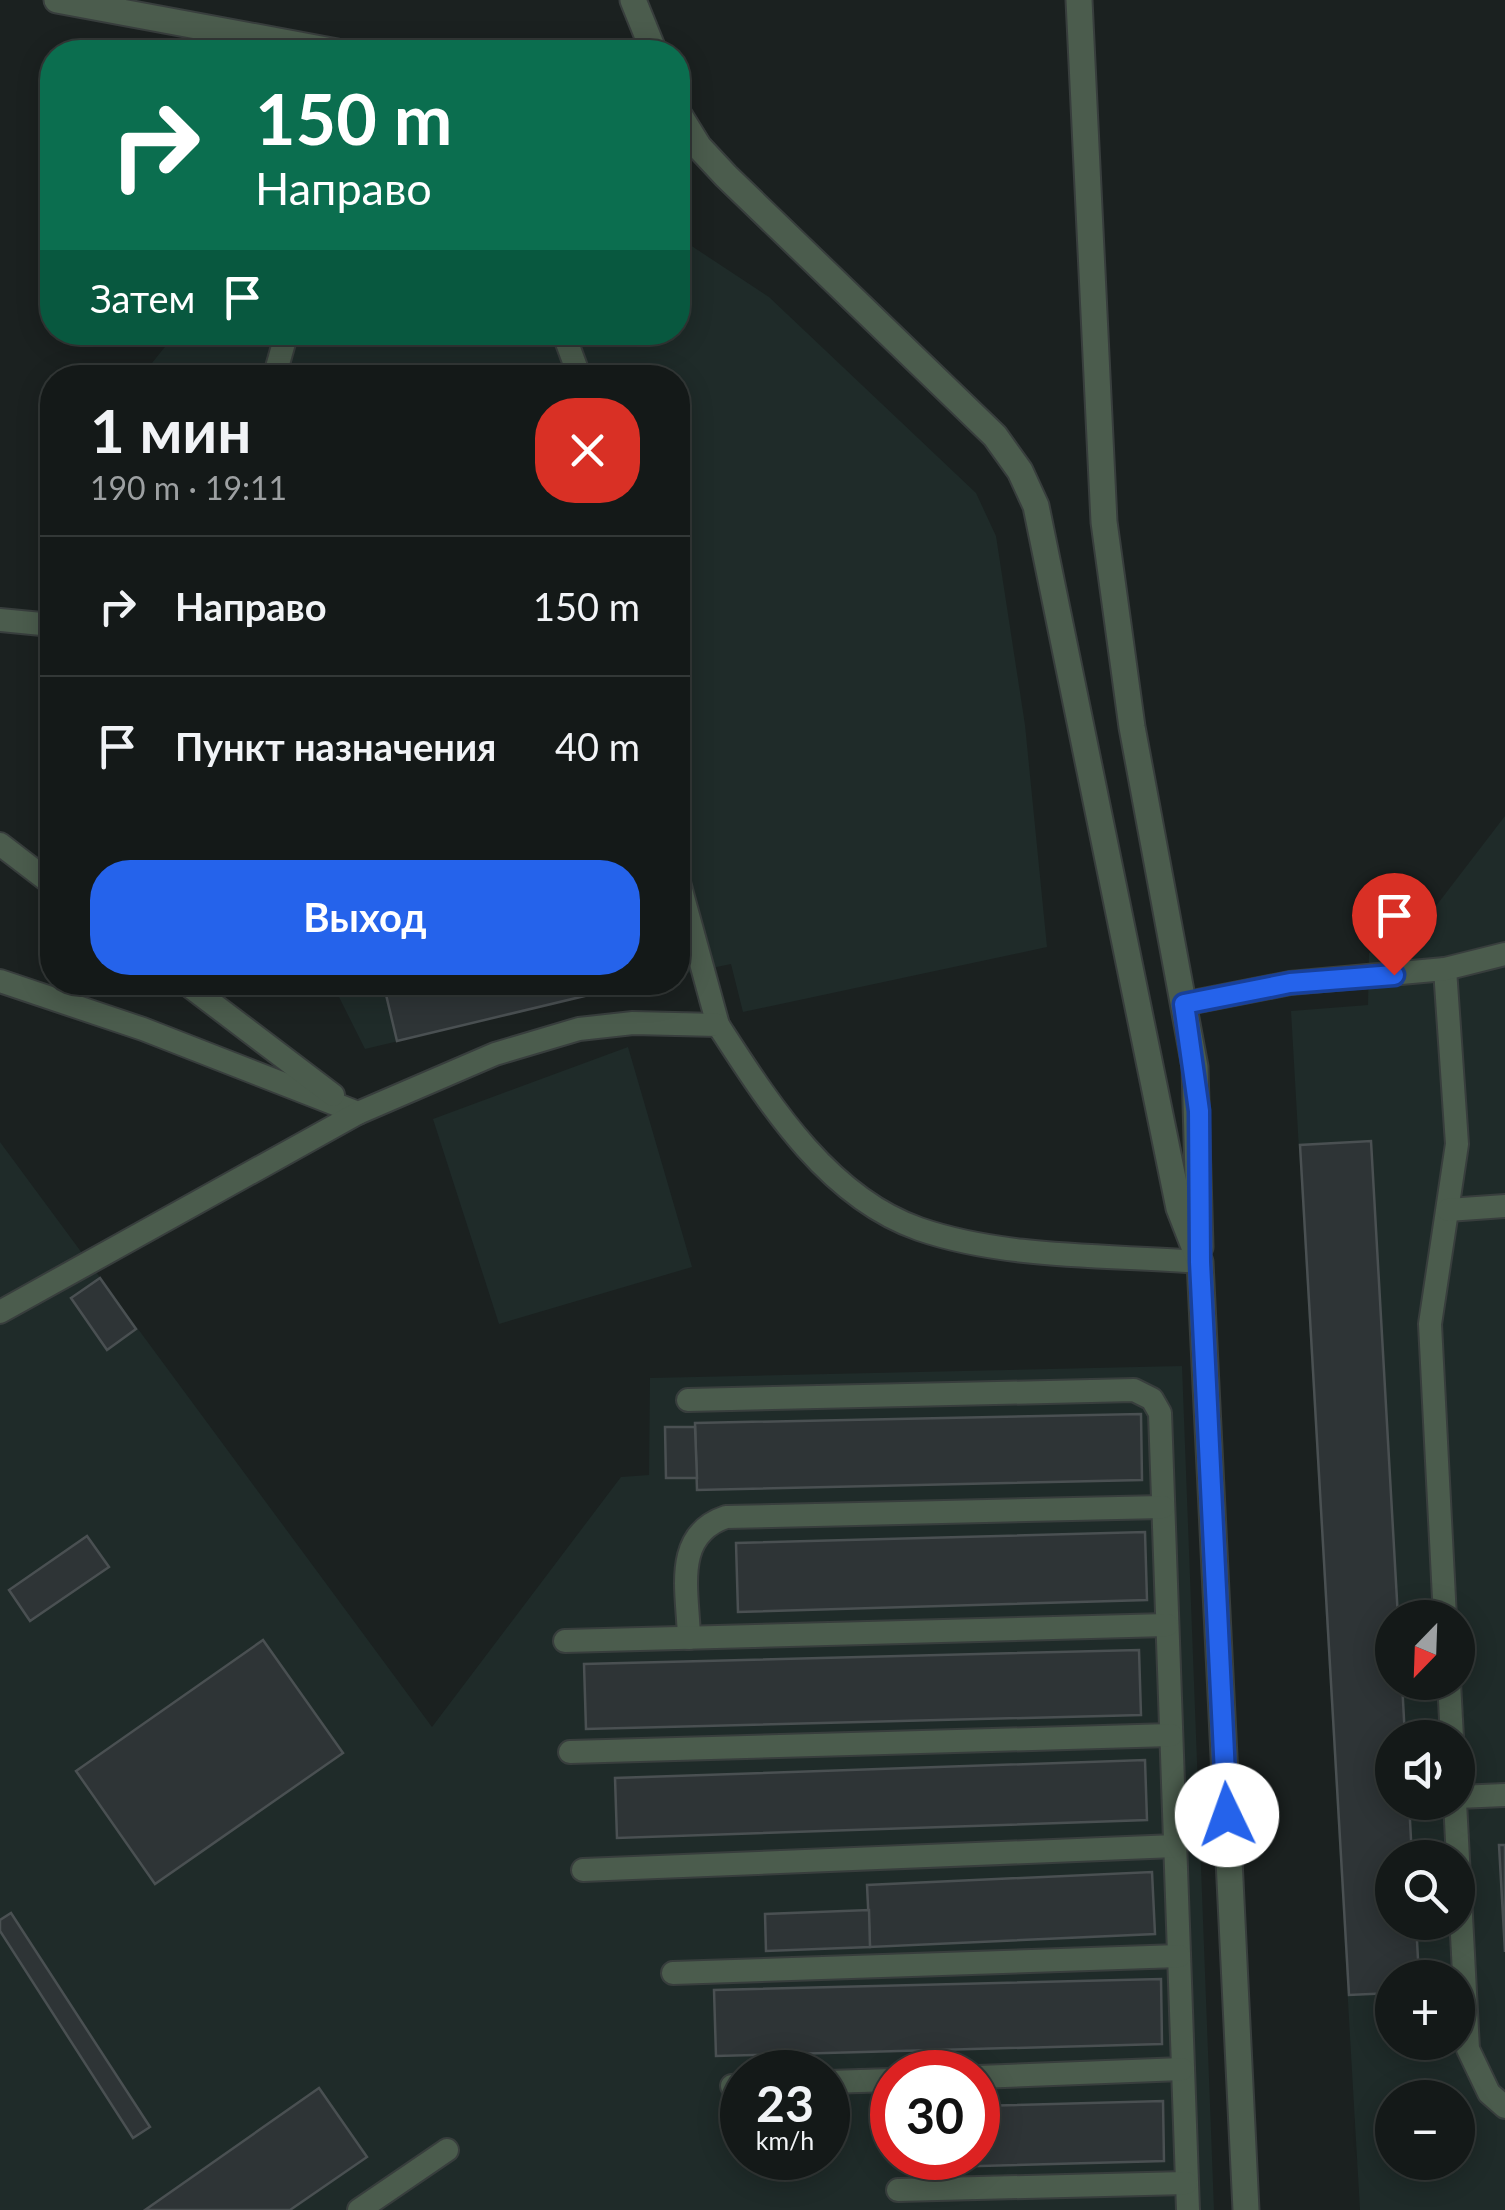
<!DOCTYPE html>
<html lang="ru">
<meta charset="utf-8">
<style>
:root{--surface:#141918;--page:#212625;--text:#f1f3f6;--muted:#9da0a2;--line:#333837;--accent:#2563eb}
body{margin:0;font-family:Lato,sans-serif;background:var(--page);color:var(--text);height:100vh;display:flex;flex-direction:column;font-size:38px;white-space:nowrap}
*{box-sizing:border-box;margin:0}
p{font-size:32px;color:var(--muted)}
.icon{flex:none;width:55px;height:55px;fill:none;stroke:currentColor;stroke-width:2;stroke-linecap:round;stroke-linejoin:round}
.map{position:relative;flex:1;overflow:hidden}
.sheet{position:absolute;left:40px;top:365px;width:650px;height:630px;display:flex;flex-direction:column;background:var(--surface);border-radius:40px;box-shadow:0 5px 25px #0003,0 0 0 2px var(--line)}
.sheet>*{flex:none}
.hud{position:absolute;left:40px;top:40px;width:650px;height:305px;border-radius:40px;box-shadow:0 5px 25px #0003,0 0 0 2px var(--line);background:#0b6e4f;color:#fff;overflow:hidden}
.needle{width:65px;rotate:203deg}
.tools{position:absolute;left:1375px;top:1600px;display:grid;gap:20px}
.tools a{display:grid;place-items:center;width:100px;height:100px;border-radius:50%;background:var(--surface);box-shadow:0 5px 25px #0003,0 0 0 2px var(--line);font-size:50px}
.speed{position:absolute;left:720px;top:2050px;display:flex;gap:20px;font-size:50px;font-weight:700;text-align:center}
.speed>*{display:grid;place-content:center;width:130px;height:130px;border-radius:50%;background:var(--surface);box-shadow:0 5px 25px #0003,0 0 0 2px var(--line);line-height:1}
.speed small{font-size:25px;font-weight:400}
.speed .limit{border:15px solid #d22;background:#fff;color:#111}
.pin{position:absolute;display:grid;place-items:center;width:85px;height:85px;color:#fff;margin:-102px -42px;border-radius:50% 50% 50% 0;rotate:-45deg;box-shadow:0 0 10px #0007}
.pin .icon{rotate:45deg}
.me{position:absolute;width:110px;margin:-55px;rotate:357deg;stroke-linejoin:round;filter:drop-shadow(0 0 8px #0008)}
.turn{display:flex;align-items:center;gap:35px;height:210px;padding:0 50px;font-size:45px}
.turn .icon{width:130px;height:130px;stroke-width:2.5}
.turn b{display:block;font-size:70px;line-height:85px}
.then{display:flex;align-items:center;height:95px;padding:0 50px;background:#0003;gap:20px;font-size:38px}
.round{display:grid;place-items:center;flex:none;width:105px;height:105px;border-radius:40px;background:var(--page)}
.head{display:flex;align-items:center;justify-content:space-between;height:170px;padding:0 50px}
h1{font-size:60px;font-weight:700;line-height:75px}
.action{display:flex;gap:20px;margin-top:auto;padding:20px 50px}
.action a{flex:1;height:115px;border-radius:40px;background:var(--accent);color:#fff;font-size:40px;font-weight:700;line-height:115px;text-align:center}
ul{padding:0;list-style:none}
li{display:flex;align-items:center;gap:30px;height:140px;padding:0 50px;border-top:2px solid var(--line)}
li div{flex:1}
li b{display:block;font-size:38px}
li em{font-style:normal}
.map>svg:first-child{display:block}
</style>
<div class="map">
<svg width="1505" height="2210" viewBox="0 0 1505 2210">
<rect width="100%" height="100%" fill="#1b2120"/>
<!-- built -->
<g fill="#1f2b29" fill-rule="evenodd">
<path d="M678 237 769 297 976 493 996 536 1025 725 1047 947 743 1012 731 964 678 975V378H140L176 333 678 332Z"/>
<path d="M1505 816V2210H1360L1291 1011 1368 1005 1369 953 1413 936ZM1392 1618H1458V1682H1392ZM1392 1738H1458V1802H1392ZM1392 1858H1458V1922H1392ZM1392 1978H1458V2042H1392ZM1392 2098H1458V2162H1392Z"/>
<path d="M332 983H643L365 1049Z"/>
<path d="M628 1047 692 1267 499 1324 433 1119Z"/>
<path d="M0 1142 432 1727 621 1477 649 1475 650 1378 1182 1366 1214 2210H0ZM742 2072H828V2158H742ZM892 2072H978V2158H892Z"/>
</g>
<!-- building -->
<g fill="#2e3436" stroke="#4a5052" stroke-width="2.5">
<path d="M383 982H643L397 1041Z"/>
<path d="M1371 1141 1398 1618H1392V1682H1402L1405 1738H1392V1802H1409L1412 1858H1392V1922H1416L1419 1978H1392V1993L1349 1995 1300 1145Z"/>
<path d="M100 1278 136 1329 107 1350 71 1298Z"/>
<path d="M1141 1414 1142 1480 697 1490 695 1423Z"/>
<path d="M665 1427H695L697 1478H666Z"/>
<path d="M1145 1532 1147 1600 738 1612 736 1543Z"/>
<path d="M87 1536 109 1567 30 1621 9 1590Z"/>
<path d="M263 1640 343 1753 155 1884 76 1771Z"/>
<path d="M1139 1650 1141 1715 586 1729 584 1664Z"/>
<path d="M1145 1760 1147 1820 617 1838 615 1778Z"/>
<path d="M1499 1845H1505V1952Z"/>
<path d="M1152 1872 1155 1934 870 1947 867 1885Z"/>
<path d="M869 1910 870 1947 766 1951 765 1914Z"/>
<path d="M11 1913 150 2127 133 2138 0 1931V1920Z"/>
<path d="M1161 1979 1162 2044 716 2056 714 1990Z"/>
<path d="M319 2088 367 2157 290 2210H145Z"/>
<path d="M1163 2101 1164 2161 904 2168 903 2158H978V2106Z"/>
</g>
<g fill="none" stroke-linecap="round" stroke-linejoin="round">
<defs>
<g id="lane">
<path d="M563 332 580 378"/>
<path d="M274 378 287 332"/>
<path d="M0 620 52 625"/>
<path d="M0 844 52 884"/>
<path d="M678 879 718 1025"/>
<path d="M1445 969 1457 1144 1430 1324 1445 1618"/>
<path d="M0 981 143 1029 358 1113"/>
<path d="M184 982 333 1095"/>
<path d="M1183 1004 1290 983 1445 969 1505 954"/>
<path d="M1448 1210 1505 1206"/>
<path d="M0 1312 358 1113 495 1054 579 1029 633 1023 718 1025C768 1102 827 1197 919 1229 1006 1259 1109 1255 1200 1262"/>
<path d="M688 1400 1134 1390 1152 1399 1160 1413 1188 2210"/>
<path d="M689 1638C688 1592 672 1535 726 1517L1163 1507"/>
<path d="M565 1641 1167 1625"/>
<path d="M1449 1682 1452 1738"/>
<path d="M570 1752 1171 1735"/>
<path d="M1458 1797 1505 1795"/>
<path d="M1455 1802 1468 2049 1489 2093 1505 2107"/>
<path d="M583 1870 1175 1846"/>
<path d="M673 1973 1179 1956"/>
<path d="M978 2077 1182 2069"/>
<path d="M828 2082 892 2080"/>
<path d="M732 2086 742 2085"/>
<path d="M898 2190 1186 2183"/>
<path d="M359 2210 447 2150"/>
</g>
<g id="street">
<path d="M57 0 337 52"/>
<path d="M633 0 654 52"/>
<path d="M1079 0 1104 522 1132 727 1195 1067 1200 1247"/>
<path d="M678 113 699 147 726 176 995 436 1020 471 1036 506 1179 1208 1200 1262 1246 2210"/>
</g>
</defs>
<!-- lane casing -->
<use href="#lane" stroke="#383e3d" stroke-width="26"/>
<!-- street casing -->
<use href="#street" stroke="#383e3d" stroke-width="29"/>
<!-- lane -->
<use href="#lane" stroke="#4b5c4d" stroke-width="22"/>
<!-- street -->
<use href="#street" stroke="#4b5c4d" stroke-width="25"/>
</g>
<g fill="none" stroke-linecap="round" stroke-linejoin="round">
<defs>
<path id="route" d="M1227 1815 1200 1262 1199 1111 1184 1004 1290 983 1394 975"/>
</defs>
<!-- route casing -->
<use href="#route" stroke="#184099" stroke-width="25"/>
<!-- route -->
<use href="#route" stroke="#2563eb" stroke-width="18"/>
</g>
</svg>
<div class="tools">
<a><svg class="needle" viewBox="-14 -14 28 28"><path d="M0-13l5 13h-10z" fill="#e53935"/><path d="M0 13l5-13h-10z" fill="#9da0a2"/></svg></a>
<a><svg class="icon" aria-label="sound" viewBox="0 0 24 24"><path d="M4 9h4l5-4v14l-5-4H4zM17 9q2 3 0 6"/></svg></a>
<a><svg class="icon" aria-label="search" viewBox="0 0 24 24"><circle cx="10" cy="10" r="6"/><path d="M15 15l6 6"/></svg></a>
<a>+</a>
<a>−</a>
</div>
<div class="speed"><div>23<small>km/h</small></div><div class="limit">30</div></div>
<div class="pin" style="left:1394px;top:975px;background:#d93025"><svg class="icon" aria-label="arrive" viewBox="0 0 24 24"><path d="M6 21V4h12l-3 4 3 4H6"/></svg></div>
<svg class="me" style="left:1227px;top:1815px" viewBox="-20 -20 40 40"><circle r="19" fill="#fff"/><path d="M0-13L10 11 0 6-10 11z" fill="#2563eb"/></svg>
<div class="hud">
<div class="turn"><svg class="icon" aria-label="right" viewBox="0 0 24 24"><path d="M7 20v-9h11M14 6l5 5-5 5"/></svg><div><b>150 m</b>Направо</div></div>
<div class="then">Затем<svg class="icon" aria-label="arrive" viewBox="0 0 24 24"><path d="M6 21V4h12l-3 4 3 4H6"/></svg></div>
</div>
<section class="sheet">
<div class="head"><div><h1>1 мин</h1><p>190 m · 19:11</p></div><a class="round" style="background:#d93025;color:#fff"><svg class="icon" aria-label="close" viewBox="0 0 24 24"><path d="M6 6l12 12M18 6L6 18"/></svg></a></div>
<ul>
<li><svg class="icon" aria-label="right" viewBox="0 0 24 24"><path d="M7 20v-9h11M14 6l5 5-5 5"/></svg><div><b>Направо</b></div><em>150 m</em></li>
<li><svg class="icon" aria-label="arrive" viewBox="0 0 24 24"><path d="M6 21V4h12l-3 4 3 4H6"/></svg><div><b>Пункт назначения</b></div><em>40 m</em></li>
</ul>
<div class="action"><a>Выход</a></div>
</section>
</div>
